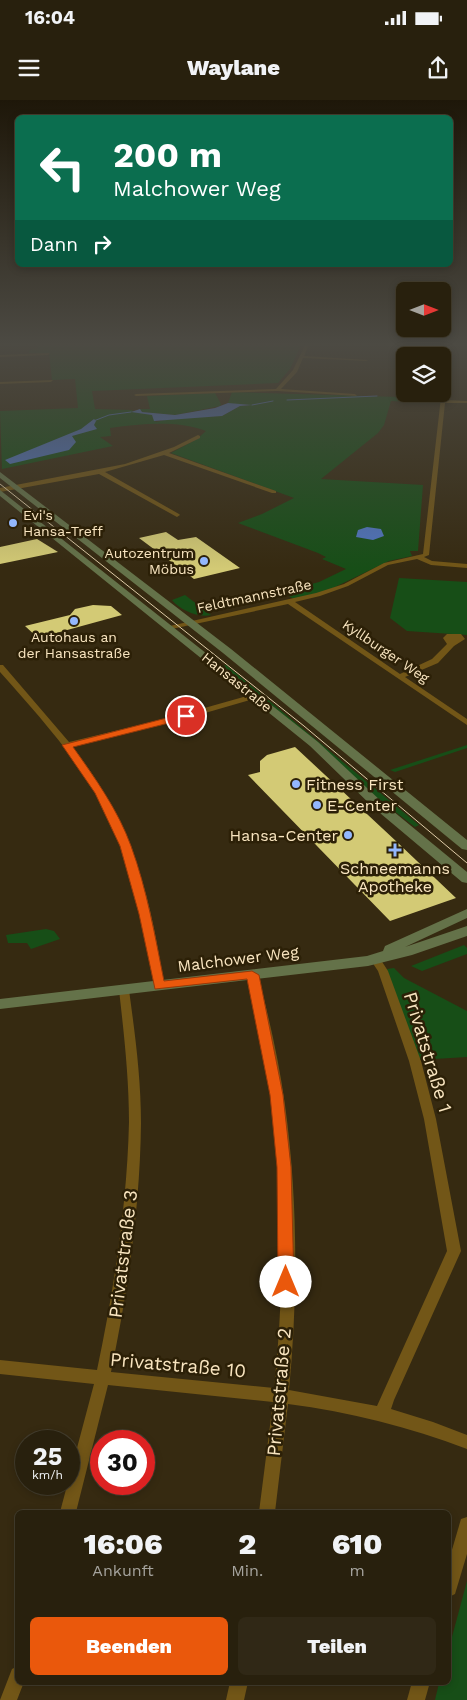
<!DOCTYPE html>
<html lang="de">
<meta charset="utf-8">
<style>
:root{--surface:#28200d;--page:#302816;--text:#f1f3f6;--muted:#a5a39d;--line:#443e2e;--accent:#ea580c}
body{margin:0;font-family:"Work Sans",sans-serif;background:var(--page);color:var(--text);height:100vh;display:flex;flex-direction:column;font-size:19px;white-space:nowrap}
*{box-sizing:border-box;margin:0}
p{font-size:16px;color:var(--muted)}
.icon{flex:none;width:28px;height:28px;fill:none;stroke:currentColor;stroke-width:2;stroke-linecap:round;stroke-linejoin:round}
.map{position:relative;flex:1;overflow:hidden}
.details{position:absolute;left:15px;top:1410px;width:436px;height:175px;display:flex;flex-direction:column;background:var(--surface);border-radius:8px;box-shadow:0 2px 8px #0003,0 0 0 1px var(--line)}
.details>*{flex:none}
.banner{position:absolute;left:15px;top:15px;width:438px;height:152px;border-radius:8px;box-shadow:0 2px 8px #0003,0 0 0 1px var(--line);background:#0b6e4f;color:#fff;overflow:hidden}
.needle{width:32px;rotate:90deg}
.fabs{position:absolute;left:396px;top:182px;display:grid;gap:10px}
.fabs a{display:grid;place-items:center;width:55px;height:55px;border-radius:8px;background:var(--surface);box-shadow:0 2px 8px #0003,0 0 0 1px var(--line);font-size:25px}
.speed{position:absolute;left:15px;top:1330px;display:flex;gap:10px;font-size:25px;font-weight:700;text-align:center}
.speed>*{display:grid;place-content:center;width:65px;height:65px;border-radius:50%;background:var(--surface);box-shadow:0 2px 8px #0003,0 0 0 1px var(--line);line-height:1}
.speed small{font-size:12px;font-weight:400}
.speed .limit{border:8px solid #d22;background:#fff;color:#111}
.pin{position:absolute;display:grid;place-items:center;width:42px;height:42px;color:#fff;margin:-21px;border:2px solid #fff;border-radius:50%;box-shadow:0 1px 5px #0007}
.me{position:absolute;width:55px;margin:-28px;rotate:0deg;stroke-linejoin:round;filter:drop-shadow(0 0 4px #0008)}
.turn{display:flex;align-items:center;gap:18px;height:105px;padding:0 15px;font-size:22px}
.turn .icon{width:65px;height:65px;stroke-width:2.5}
.turn b{display:block;font-size:35px;line-height:42px}
.then{display:flex;align-items:center;height:48px;padding:0 15px;background:#0003;gap:10px;font-size:19px}
.eta{display:flex;justify-content:space-evenly;align-items:center;height:85px;text-align:center}
.eta b{font-size:30px;font-weight:800;line-height:35px}
.cta{display:flex;gap:10px;margin-top:auto;padding:10px 15px}
.cta a{flex:1;height:58px;border-radius:8px;background:var(--accent);color:#fff;font-size:20px;font-weight:800;line-height:58px;text-align:center}
.cta a+a{background:var(--page);color:var(--text)}
.status{display:flex;justify-content:space-between;align-items:center;height:35px;padding:0 25px;background:var(--surface);direction:ltr}
.status svg{height:14px;fill:currentColor}
header{display:flex;justify-content:space-between;align-items:center;height:65px;padding:0 15px;background:var(--surface);font-size:22px;font-weight:800}
.map>svg:first-child{display:block}
</style>
<div class="status"><b>16:04</b><svg viewBox="0 0 49 12"><path d="M0 12V9h3v3zM5 12V6h3v6zM10 12V3h3v9zM15 12V0h3v12zM26 1h20v11H26zM47 4h2v5h-2z"/></svg></div>
<header><svg class="icon" aria-label="menu" viewBox="0 0 24 24"><path d="M4 6h16M4 12h16M4 18h16"/></svg>Waylane<svg class="icon" aria-label="share" viewBox="0 0 24 24"><path d="M12 15V3M7 8l5-5 5 5M5 13v7h14v-7"/></svg></header>
<div class="map">
<svg width="467" height="1600" viewBox="0 0 467 1600">
<rect width="100%" height="100%" fill="#362a11"/>
<!-- green -->
<g fill="#174e17">
<path d="M38 245H301L290 269 278 283 92 291 95 309 133 310 132 311 152 315 156 322 173 318 222 316 240 306 251 305 230 304 228 303 232 292 435 298 434 303 391 301 384 325 378 333 321 379 423 385 418 451H410L412 456 389 461 333 488 295 500 283 492 319 482 346 469 322 459 326 457 318 453 238 423 262 414 294 398 171 353 197 339 206 331C175 320 143 324 110 328L111 336 100 337 113 346 2 369 0 311 78 308 75 279 52 280 49 253H29V250L38 249Z"/>
<path d="M215 293 221 304 220 306 175 315 142 312 140 309H150L147 296Z"/>
<path d="M399 478 467 482V535L407 531 390 518Z"/>
<path d="M185 495 211 515C198 518 180 510 172 500Z"/>
<path d="M226 565 419 725 415 727 376 697 312 638 223 566Z"/>
<path d="M467 645V648L395 672 390 670Z"/>
<path d="M46 829 54 831 60 839 31 849 27 843H8L6 835Z"/>
<path d="M464 845 467 848V854L422 871 411 866Z"/>
<path d="M394 868 404 878 467 911V957L418 960 387 869Z"/>
<path d="M467 1481V1600H435L439 1583 449 1582V1548Z"/>
</g>
<!-- water -->
<g fill="#5075bf">
<path d="M228 303 252 305 240 306 222 316 154 321 152 315 131 312 140 309 142 312 175 315 215 308Z"/>
<path d="M94 319 96 321 94 325 97 329 72 336 76 342 69 350 10 364 5 360 81 329Z"/>
<path d="M367 427 381 429 384 436 373 440 356 437 358 430Z"/>
</g>
<g fill="none" stroke-linecap="round" stroke-linejoin="round">
<!-- stream -->
<g stroke="#5075bf" stroke-width="1">
<path d="M287 300 377 296"/>
<path d="M252 305 273 301"/>
<path d="M89 326 91 322 109 315 131 312"/>
</g>
</g>
<!-- building -->
<g fill="#d3ca75">
<path d="M166 432 178 440 196 437 240 468 194 479 139 438Z"/>
<path d="M37 439 58 452 0 464V447Z"/>
<path d="M93 505 111 506 122 515 38 538 25 526 70 515 75 509Z"/>
<path d="M295 647 397 742 456 798 390 821 248 675 260 672V661L267 655Z"/>
</g>
<g fill="none" stroke-linecap="round" stroke-linejoin="round">
<!-- street -->
<g fill="#725617" fill-rule="evenodd">
<path d="M305 245H309L304 256 368 260 366 261 303 258 297 272 281 289 355 294 357 296 277 291 136 296 134 295 136 294 276 289 293 270Z"/>
<path d="M447 245H451L445 300 467 301V303H445L429 455 424 457 432 461 467 464V468L431 465 417 459 388 465 348 486 320 496 295 502 400 574 432 559 447 544 443 538 447 534H461L465 539 454 546 438 563 405 577 467 619V625L288 504 167 530V526H170L316 493 344 484 384 463 423 454Z"/>
<path d="M50 253 48 255 0 257V255Z"/>
<path d="M53 280 51 282 0 284V282Z"/>
<path d="M198 335 200 336V338L169 353 276 391V393H272L164 355 105 372 179 414 180 415 177 417 99 374 0 392V388L125 364 174 347Z"/>
<path d="M0 565H3L69 642 169 618 254 594 258 596 257 598 174 622 72 646C132 723 150 792 164 886L163 889H155L154 886C145 828 135 767 108 714 80 661 39 616 0 572Z"/>
<path d="M375 856 379 857 388 871 421 961 436 1019 461 1151 394 1300 391 1309 433 1322 467 1335V1349C409 1327 350 1312 288 1304L275 1412H259L273 1302 108 1285 76 1412H60L94 1284 0 1274V1260L97 1270C114 1189 127 1106 129 1022 129 978 124 934 119 890L120 887H128L129 890C135 934 141 978 141 1023 140 1107 128 1190 111 1272L274 1288C284 1196 285 1097 273 1005 267 961 258 918 248 875L253 871 258 875C269 918 279 961 285 1005 298 1099 298 1196 289 1290L377 1306 447 1151 424 1019 409 961 378 871 370 859Z"/>
<path d="M467 1417V1454L455 1494 449 1497V1460L461 1419Z"/>
<path d="M18 1566V1582H24L17 1600H0L12 1569Z"/>
<path d="M230 1582H248L244 1600H226Z"/>
<path d="M412 1582H430L425 1600H407Z"/>
</g>
<!-- secondary -->
<g fill="#647249" fill-rule="evenodd">
<path d="M0 372 231 549 467 740V750L462 749 223 553 0 378Z"/>
<path d="M0 390 318 642 382 702 467 772V783L462 782 374 708 310 646 0 396Z"/>
<path d="M467 809V818L405 847 467 826V836L412 855 368 866 0 909V899L367 856 383 851 385 846Z"/>
</g>
<!-- tram -->
<path stroke="#dfcca8" stroke-width="1" d="M0 384 304 626 467 763"/>
</g>
<!-- sky -->
<linearGradient id="sky" x2="0" y2="1"><stop stop-color="#1e1709"/><stop offset="0.52" stop-color="#4c4a43"/><stop offset="1" stop-color="#4c4a43" stop-opacity="0"/></linearGradient>
<rect width="467" height="469" fill="url(#sky)"/>
<!-- route -->
<path fill="#ea580c" stroke="#983908" d="M186 613 190 616 189 618 73 647C95 678 118 710 131 746 147 790 155 836 164 881L252 871 259 875 283 995 291 1067 294 1182 292 1187 286 1189 281 1187 278 1182 277 1067 270 995 247 879 155 889 139 814 120 746 95 693 62 645Z"/>
<!-- markers -->
<g fill="#93b7fd" stroke="#2c2007" stroke-width="2">
<circle cx="13" cy="423" r="5"/>
<circle cx="204" cy="461" r="5"/>
<circle cx="74" cy="521" r="5"/>
<circle cx="296" cy="684" r="5"/>
<circle cx="317" cy="705" r="5"/>
<circle cx="348" cy="735" r="5"/>
<path d="M392.5 742.5h5v5h5v5h-5v5h-5v-5h-5v-5h5z"/>
</g>
<g text-anchor="middle" dominant-baseline="central" stroke-width="5" stroke-linejoin="round" paint-order="stroke">
<!-- far-poi labels -->
<g font-size="14" fill="#f9e5c0" stroke="#2c2007" text-anchor="start">
<text x="23" y="415">Evi's<tspan x="23" dy="16">Hansa-Treff</tspan></text>
<text x="194" y="453" text-anchor="end">Autozentrum<tspan x="194" dy="16">Möbus</tspan></text>
<text x="74" y="537" text-anchor="middle">Autohaus an<tspan x="74" dy="16">der Hansastraße</tspan></text>
</g>
<!-- far-street labels -->
<g font-size="14" fill="#f9e5c0" stroke="#2c2007">
<text transform="translate(254 496) rotate(-12)">Feldtmannstraße</text>
<text transform="translate(386 551) rotate(34)">Kyllburger Weg</text>
<text transform="translate(237 582) rotate(39)">Hansastraße</text>
</g>
<!-- poi labels -->
<g font-size="16" fill="#f9e5c0" stroke="#2c2007" text-anchor="start">
<text x="306" y="684">Fitness First</text>
<text x="327" y="705">E-Center</text>
<text x="338" y="735" text-anchor="end">Hansa-Center</text>
<text x="395" y="768" text-anchor="middle">Schneemanns<tspan x="395" dy="18">Apotheke</tspan></text>
</g>
<!-- street labels -->
<g font-size="16" fill="#f9e5c0" stroke="#2c2007">
<text transform="translate(238 859) rotate(-7)">Malchower Weg</text>
</g>
<!-- near-street labels -->
<g font-size="19" fill="#f9e5c0" stroke="#2c2007">
<text transform="translate(428 952) rotate(73)">Privatstraße 1</text>
<text transform="translate(123 1154) rotate(-83)">Privatstraße 3</text>
<text transform="translate(178 1265) rotate(5)">Privatstraße 10</text>
<text transform="translate(279 1292) rotate(-85)">Privatstraße 2</text>
</g>
</g>
</svg>
<div class="fabs">
<a><svg class="needle" viewBox="-14 -14 28 28"><path d="M0-13l5 13h-10z" fill="#e53935"/><path d="M0 13l5-13h-10z" fill="#a5a39d"/></svg></a>
<a><svg class="icon" aria-label="layers" viewBox="0 0 24 24"><path d="M12 4l9 5-9 5-9-5zM3 14l9 5 9-5"/></svg></a>
</div>
<div class="speed"><div>25<small>km/h</small></div><div class="limit">30</div></div>
<div class="pin" style="left:186px;top:616px;background:#d93025"><svg class="icon" aria-label="arrive" viewBox="0 0 24 24"><path d="M6 21V4h12l-3 4 3 4H6"/></svg></div>
<svg class="me" style="left:286px;top:1182px" viewBox="-20 -20 40 40"><circle r="19" fill="#fff"/><path d="M0-13L10 11 0 6-10 11z" fill="#ea580c"/></svg>
<div class="banner">
<div class="turn"><svg class="icon" aria-label="left" viewBox="0 0 24 24"><path d="M17 20v-9H6M10 6l-5 5 5 5"/></svg><div><b>200 m</b>Malchower Weg</div></div>
<div class="then">Dann<svg class="icon" aria-label="right" viewBox="0 0 24 24"><path d="M7 20v-9h11M14 6l5 5-5 5"/></svg></div>
</div>
<section class="details">
<div class="eta">
<div><b>16:06</b><p>Ankunft</p></div>
<div><b>2</b><p>Min.</p></div>
<div><b>610</b><p>m</p></div>
</div>
<div class="cta"><a>Beenden</a><a>Teilen</a></div>
</section>
</div>
